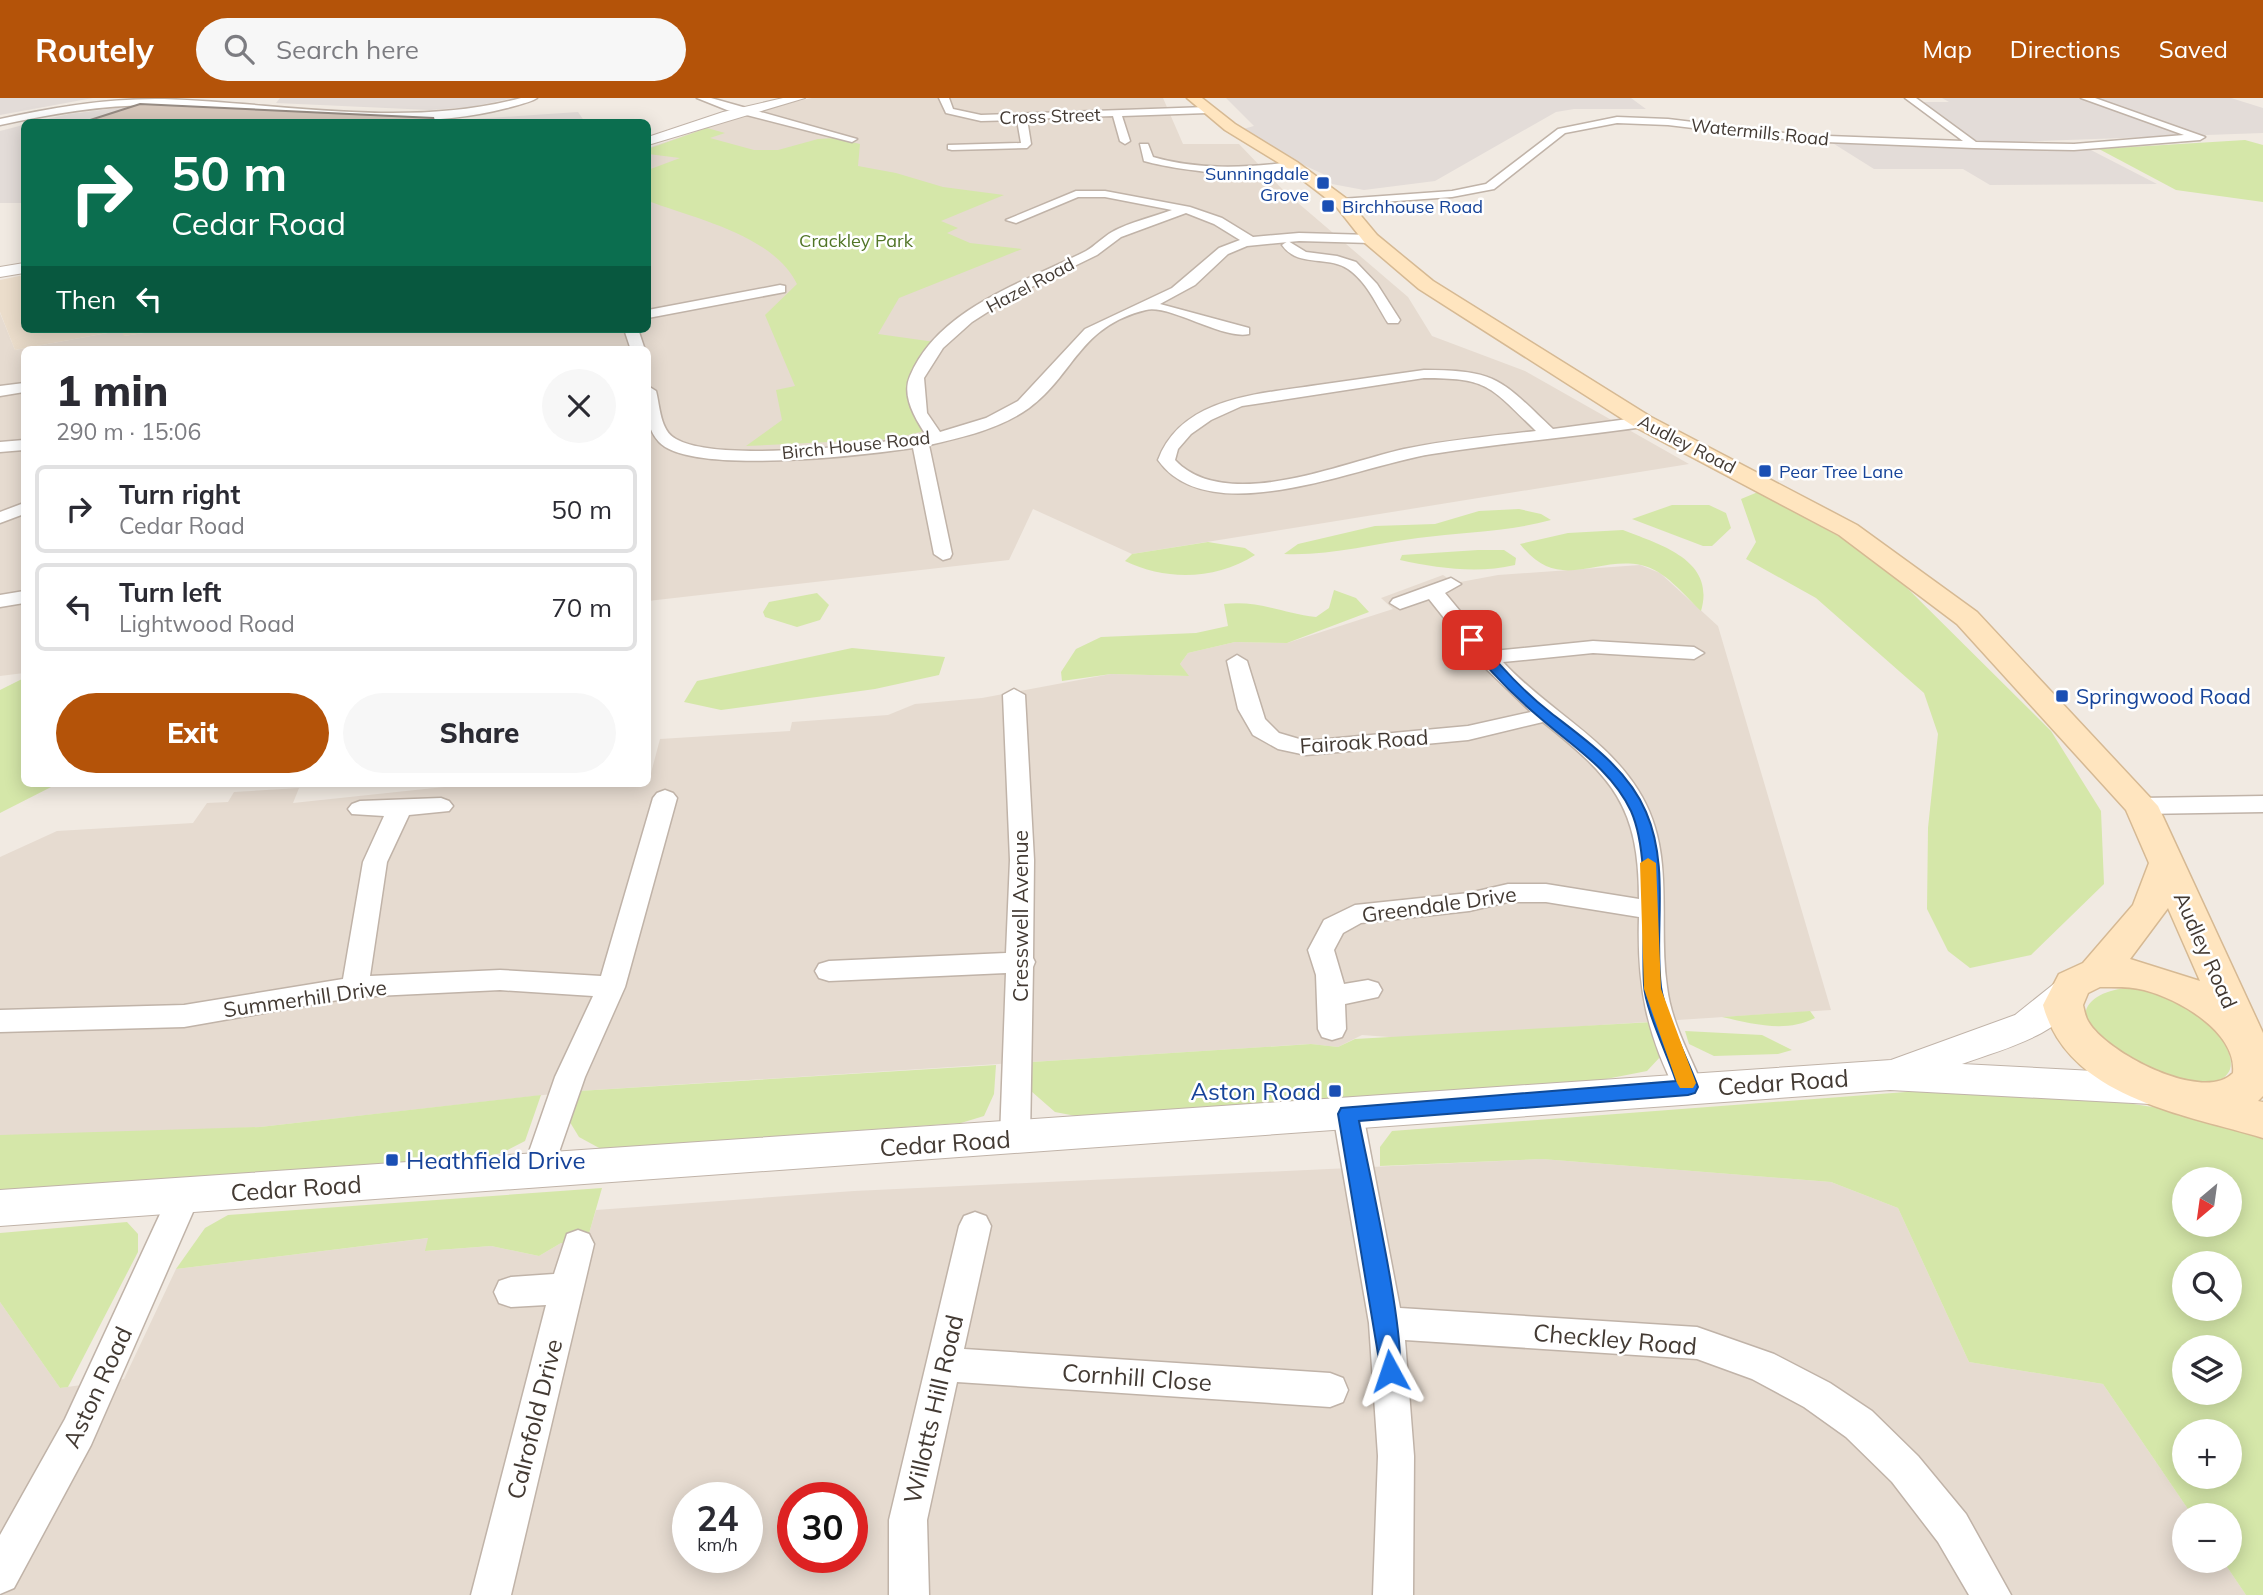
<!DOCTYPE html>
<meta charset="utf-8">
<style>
:root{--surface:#fff;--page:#f7f7f7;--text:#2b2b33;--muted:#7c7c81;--line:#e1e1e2;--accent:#b45309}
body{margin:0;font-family:Mulish,sans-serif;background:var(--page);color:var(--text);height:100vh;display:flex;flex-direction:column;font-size:26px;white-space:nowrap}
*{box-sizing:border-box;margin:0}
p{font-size:23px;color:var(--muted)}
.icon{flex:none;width:38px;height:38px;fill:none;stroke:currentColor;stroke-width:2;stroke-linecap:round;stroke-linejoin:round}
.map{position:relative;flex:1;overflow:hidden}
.sheet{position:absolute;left:21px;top:248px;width:630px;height:441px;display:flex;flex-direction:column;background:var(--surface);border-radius:10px;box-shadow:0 4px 18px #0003}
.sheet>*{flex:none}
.hud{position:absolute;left:21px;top:21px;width:630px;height:214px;border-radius:10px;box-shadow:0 4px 18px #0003;background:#0b6e4f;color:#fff;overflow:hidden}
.needle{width:46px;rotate:209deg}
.fabs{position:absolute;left:2172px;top:1069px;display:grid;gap:14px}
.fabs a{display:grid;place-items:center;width:70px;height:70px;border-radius:50%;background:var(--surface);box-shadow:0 4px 18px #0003;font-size:35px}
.speed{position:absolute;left:672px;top:1384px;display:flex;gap:14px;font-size:35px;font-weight:700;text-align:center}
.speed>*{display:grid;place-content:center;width:91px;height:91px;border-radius:50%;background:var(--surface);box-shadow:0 4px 18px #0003;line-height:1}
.speed small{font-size:18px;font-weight:400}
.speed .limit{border:10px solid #d22;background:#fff;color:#111}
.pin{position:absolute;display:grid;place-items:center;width:60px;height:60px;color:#fff;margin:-30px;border-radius:14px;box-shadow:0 4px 10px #0006}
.me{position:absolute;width:77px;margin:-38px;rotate:355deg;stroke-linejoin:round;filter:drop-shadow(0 0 5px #0008)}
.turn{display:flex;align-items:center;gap:24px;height:147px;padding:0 35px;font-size:32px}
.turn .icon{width:91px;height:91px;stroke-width:2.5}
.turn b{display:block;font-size:49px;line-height:60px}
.then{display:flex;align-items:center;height:66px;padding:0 35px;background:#0003;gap:14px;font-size:26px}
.round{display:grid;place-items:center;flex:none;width:74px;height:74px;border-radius:37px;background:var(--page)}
.headline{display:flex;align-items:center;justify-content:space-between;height:119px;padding:0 35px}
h1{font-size:42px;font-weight:800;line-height:52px}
.primary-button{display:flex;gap:14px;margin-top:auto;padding:14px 35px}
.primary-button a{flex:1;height:80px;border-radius:42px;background:var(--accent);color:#fff;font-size:28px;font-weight:800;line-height:80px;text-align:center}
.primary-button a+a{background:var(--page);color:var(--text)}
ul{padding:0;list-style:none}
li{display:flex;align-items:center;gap:21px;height:88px;margin:0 14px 10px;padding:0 21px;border:4px solid var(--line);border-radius:10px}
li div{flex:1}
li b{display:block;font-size:26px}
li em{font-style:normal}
header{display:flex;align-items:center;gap:42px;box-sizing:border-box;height:98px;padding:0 35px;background:var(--accent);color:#fff}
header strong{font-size:33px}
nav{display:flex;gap:38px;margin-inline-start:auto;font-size:24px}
.search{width:490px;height:63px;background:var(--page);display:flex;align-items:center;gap:18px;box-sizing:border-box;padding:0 24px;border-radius:38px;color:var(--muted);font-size:26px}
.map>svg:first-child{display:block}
</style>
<header>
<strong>Routely</strong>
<div class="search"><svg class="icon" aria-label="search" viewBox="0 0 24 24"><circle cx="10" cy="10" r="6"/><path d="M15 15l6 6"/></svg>Search here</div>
<nav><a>Map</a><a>Directions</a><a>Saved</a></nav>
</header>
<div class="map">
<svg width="2263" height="1497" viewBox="0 0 2263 1497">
<rect width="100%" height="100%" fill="#f1eae2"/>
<!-- residential -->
<g fill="#e6dbd0" fill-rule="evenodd">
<path d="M812 0H1163L1183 46H1239L1284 93 1408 199 1432 238 1525 273 1689 366 1132 456 1033 411 1009 462 648 503V252H24V575L0 578V215L15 252 124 232V238L171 231H648V50L761 11Z"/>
<path d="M1640 467 1660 475 1718 528 1831 912 1402 940 1362 937 1338 949 1310 946 579 993 260 1029 0 1040V759L57 733 193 725 207 705 228 704 234 694 299 690 293 705 472 686H648V676L651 675 660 641 790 633 792 624 888 617 915 606 982 600 1111 576 1188 578 1180 566 1188 555 1235 544 1287 545 1393 511 1381 500 1443 477 1455 485 1498 477Z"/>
<path d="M1542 1061 1831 1084 1898 1110 1969 1264 2103 1286 2192 1417 2184 1418V1463H2223L2246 1497H0V1204L60 1290 124 1281 176 1171 429 1140 426 1153 491 1148 539 1158 561 1145H586L596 1112 854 1093ZM688 1400H747V1460H688ZM793 1400H852V1460H793Z"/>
</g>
<!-- industrial -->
<g fill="#e3dcd8">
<path d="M0 0H93L0 17Z"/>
<path d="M280 0H514L471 9 430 12 276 5Z"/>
<path d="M1226 0H1631L1646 11H1574L1556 14 1435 83 1364 92 1332 86 1323 76 1297 64 1243 31 1254 28Z"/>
<path d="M1942 0H2231L2263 10V35L1980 45 1919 4H1949Z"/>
<path d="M133 8 445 23 578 14 585 24H34L69 16Z"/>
<path d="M23 27 24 105H0V33Z"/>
<path d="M1831 44 2011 52 2087 50 2157 86 1990 87 1963 71H1874Z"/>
</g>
<!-- education -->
<path fill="#ebddcb" d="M24 177V231H171L123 238V232L15 252 0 214V182Z"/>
<!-- green -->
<g fill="#d5e7a9" fill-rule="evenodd">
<path d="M707 30 725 35 710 40 754 52H778L818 41 835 40 860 46 858 68 896 75 943 89 1004 97 941 123 958 130 947 135 970 145 1022 151 899 200 878 236 935 244C921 277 902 300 924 333L892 341 746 348 782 322 776 292 795 288 765 217 797 186C773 137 696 121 648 103V72L680 60 648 56V51Z"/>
<path d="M2245 42 2263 47V104L2176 92 2099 51Z"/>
<path d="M1758 394 1851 445 1898 481 2051 633 2101 713 2104 786 2031 857 1970 870 1948 853 1927 811 1928 730 1938 636 1924 595 1816 500 1746 461 1756 444 1741 401Z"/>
<path d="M1672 407H1709L1726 415 1731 430 1712 448H1703L1632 421Z"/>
<path d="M1519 411 1541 416 1551 422C1508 434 1462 434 1418 440 1373 446 1329 458 1284 456L1298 446 1375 428 1435 426 1479 413Z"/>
<path d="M1623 432C1661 447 1716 462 1701 513 1684 497 1665 472 1641 467 1594 458 1559 496 1520 446L1568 435Z"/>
<path d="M1208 444 1245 450 1255 457C1216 482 1166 483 1125 463L1132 456Z"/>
<path d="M1478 452H1504L1516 460 1515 467C1477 476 1437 470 1400 462L1402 457Z"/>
<path d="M1334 492 1356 500 1369 514 1287 545 1235 544 1188 555 1180 566 1189 578 1111 576 1062 583 1061 574 1076 551 1101 539 1196 535 1228 528 1224 506C1258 502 1282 515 1316 519L1329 510Z"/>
<path d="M817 495 829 507 820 522 797 529 765 519 763 514 769 504Z"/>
<path d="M852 550 945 559 939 577 875 591 721 612 684 604 697 583Z"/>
<path d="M24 580V686H57L0 715V592Z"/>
<path d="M2129 890C2152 894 2174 900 2194 913 2216 928 2258 978 2206 986 2195 988 2180 983 2169 982 2152 979 2109 951 2096 938 2068 908 2102 891 2129 890Z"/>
<path d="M1810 913 1815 920C1786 935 1753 926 1722 919Z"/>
<path d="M1653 924 1661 958 1647 973 1601 982 1081 1019 1055 1014 1031 993 1032 964 1311 946 1338 949 1355 941Z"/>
<path d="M1685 933 1762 937 1792 952 1778 956 1714 958 1689 946Z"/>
<path d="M996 967 994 996 984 1018 961 1025 601 1051 579 1039 568 1021 579 993Z"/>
<path d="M1932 992 2083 998 2184 1014 2263 1036V1497H2246L2223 1463H2230V1418L2192 1417 2103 1286 1969 1264 1898 1110 1831 1084 1542 1061 1380 1068V1049L1392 1033ZM2184 1082H2230V1127H2184ZM2184 1166H2230V1211H2184ZM2184 1250H2230V1295H2184ZM2184 1334H2230V1379H2184Z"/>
<path d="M541 997 525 1043 502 1055 470 1062 0 1095V1037L260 1029Z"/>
<path d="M602 1090 586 1146 561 1145 539 1158 491 1148 425 1153 428 1140 176 1171 205 1130 228 1117Z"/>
<path d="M127 1124 138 1136V1154L68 1289 60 1290 0 1204V1135Z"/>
</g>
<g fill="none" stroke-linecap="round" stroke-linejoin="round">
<defs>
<g id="minor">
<path d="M521 0H537C529 5 517 7 507 10 396 39 276 10 163 7 108 6 54 15 0 27V21C54 9 109 0 164 1 283 5 404 31 521 0Z"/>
<path d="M697 0H711L857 41 852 44 727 12Z"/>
<path d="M939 0H949L953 11 981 17 1207 9 1212 12 1207 15 1122 18 1130 43 1125 46 1120 43 1113 18 1027 21 1031 46 1027 50 952 52 948 51V47L1021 45 1017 22 981 23 946 15Z"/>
<path d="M1905 0H1916L1976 44 2074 46 2184 37 2081 0H2095L2205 39 2200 42 2074 52 1974 50 1801 43 1668 27 1617 25 1565 35 1494 91 1452 99 1341 107 1335 104 1341 101 1452 93 1486 86 1558 31 1617 19 1668 21 1801 37 1963 43Z"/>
<path d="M1140 46H1148L1153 59C1198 72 1246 70 1292 64L1297 67C1271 85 1175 72 1144 63Z"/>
<path d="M1076 93H1105L1190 109 1222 120 1253 139 1299 135 1371 137 1377 141 1371 145 1299 143 1247 148 1228 156 1195 187 1160 206 1249 230V236C1223 242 1169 206 1146 212 1079 228 1074 277 1029 310 1000 331 963 339 929 347L952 456 950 460 943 462 934 456 913 350C866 357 691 378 659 344 645 329 646 307 648 288L656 293C660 308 660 333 676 341 717 365 877 347 926 337 916 322 901 298 910 278 939 209 1026 184 1086 153 1095 148 1103 139 1112 134 1130 124 1153 119 1172 112L1105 99H1078L1016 125 1006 122ZM1186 115 1214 126 1240 142 1219 150 1172 190 1085 231 1018 303 986 320 940 334 927 315 924 280 943 250 972 224 1011 199 1097 157 1121 139Z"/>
<path d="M1288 143 1306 154 1337 158 1356 164 1377 186 1400 222 1398 225H1388C1376 206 1367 184 1348 171 1327 157 1298 170 1282 147Z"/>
<path d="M780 187 785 188V194L648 220V212Z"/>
<path d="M624 231H638L645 252H631Z"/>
<path d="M1424 272C1498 272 1501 282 1553 331L1643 319 1651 324 1643 329C1572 339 1503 345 1432 356 1363 366 1210 436 1158 362 1182 298 1261 296 1318 287 1353 282 1389 277 1424 272ZM1424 280C1490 280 1490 289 1536 333 1492 338 1448 342 1404 351 1344 364 1226 416 1175 362L1178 351 1191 336 1211 322 1242 308Z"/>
<path d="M24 285V294L0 298V288Z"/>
<path d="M24 342V352L0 354V344Z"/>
<path d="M24 405V416L0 425V414Z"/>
<path d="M1451 480 1461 486 1445 495 1493 553 1593 543 1694 549 1704 555 1694 561 1593 555 1503 564C1545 610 1605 639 1638 692 1677 753 1657 822 1667 889 1671 924 1690 957 1703 989L1698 997 1688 1001 1678 997C1646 936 1637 887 1639 819L1546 804H1508L1469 813 1361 825 1343 835 1334 852 1344 886 1368 882 1378 885 1382 892 1378 899 1345 906 1346 931 1342 939 1332 942 1322 939 1318 931 1316 877 1308 852 1324 822 1355 807 1469 795 1508 786H1546L1639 801C1639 708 1613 680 1543 624L1468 642 1306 657 1278 651 1253 637 1238 611 1227 563 1237 557 1247 563 1265 621 1279 635 1306 643 1468 628 1531 614 1479 564 1429 501 1400 511 1390 505 1393 501Z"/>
<path d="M24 493V505L0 509V497Z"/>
<path d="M1014 591 1025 597 1034 762 1033 860 1035 864 1033 869 1030 1040 1026 1049 1015 1053 1004 1049 1000 1040 1006 875 829 883 819 880 815 873 819 866 829 863 1006 855 1010 762 1003 597Z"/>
<path d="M665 692 673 695 677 700 625 889 585 979 549 1083 538 1087 527 1083 522 1074 555 979 593 898 500 892 355 899 184 929 0 934V912L184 907 343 881 363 764 384 718 352 716 348 711 352 706 360 703 441 700 449 703 453 708 449 713 409 717 387 764 370 878 500 872 601 878 653 700 657 695Z"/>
<path d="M2263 698V714L2141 716 2133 713 2129 708 2133 703 2141 700Z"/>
<path d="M1348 1004 1359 1007 1363 1016 1400 1210 1697 1229 1774 1256 1830 1285 1872 1313 1918 1358 1966 1416 2011 1497H1969L1938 1444 1892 1384 1846 1339 1804 1309 1752 1281 1697 1261 1405 1242 1414 1358 1413 1497H1373L1378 1358 1369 1225 1333 1016 1337 1007Z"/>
<path d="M184 1084 195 1088 200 1098 91 1347 14 1490 0 1496V1437L65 1321 173 1088Z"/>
<path d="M975 1114 986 1118 991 1128 964 1251 1330 1275 1343 1280 1348 1292 1343 1304 1330 1309 957 1284 927 1422 929 1497H889V1422L959 1128 964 1118Z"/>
<path d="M578 1132 589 1136 594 1146 511 1497H471L546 1207 511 1209 499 1205 494 1194 499 1183 511 1179 554 1176 567 1136Z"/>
</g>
<g id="tertiary">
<path d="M783 0H805L648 47V39L723 14Z"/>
<path d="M24 165V175L0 179V169Z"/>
<path d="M2067 881 2079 885 2085 894C2061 938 2005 950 1962 966L2151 976 2164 980 2170 991 2164 1002 2151 1006 1890 992 0 1128V1092L1891 962 2015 917 2055 885Z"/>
</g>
<path id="secondary" d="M1187 0H1202L1235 26 1297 64 1347 101 1377 137 1433 183 1651 319 1857 427 1977 514 2158 708 2263 935V998L2258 1003 2263 1004V1040C2184 1016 2068 1000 2043 907L2059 876 2083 865 2133 807 2149 765 2126 712 1957 526 1839 437 1635 329 1419 191 1365 145 1335 107 1287 70 1225 32ZM2168 810 2200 883 2130 861ZM2100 889C2115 889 2129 888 2144 892 2179 901 2237 934 2233 975 2203 1006 2105 954 2088 923 2085 918 2084 911 2083 907L2088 895Z"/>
</defs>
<!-- minor casing -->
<use href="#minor" stroke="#c0b3a8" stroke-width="3"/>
<!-- tertiary casing -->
<use href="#tertiary" stroke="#c0b3a8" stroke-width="2"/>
<!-- secondary casing -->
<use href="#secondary" stroke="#d6b993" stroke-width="3"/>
<!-- minor -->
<use href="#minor" fill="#fff" fill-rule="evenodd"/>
<!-- tertiary -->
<use href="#tertiary" fill="#fff" fill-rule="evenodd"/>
<!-- secondary -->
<use href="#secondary" fill="#ffe5bf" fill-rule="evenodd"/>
</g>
<!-- shaded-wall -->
<path fill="#968b83" d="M434 20 435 24H424Z"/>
<!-- building -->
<path fill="#d6c7bb" stroke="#968b83" stroke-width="2" d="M140 6 434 20 424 24H84Z"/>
<!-- route -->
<path fill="#1a73e8" stroke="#114b97" stroke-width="2" d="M1468 539H1477C1498 566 1524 594 1551 615 1587 643 1628 671 1646 714 1670 769 1654 832 1661 889 1665 917 1688 962 1698 989L1695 995 1688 997 1359 1023C1367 1065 1410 1252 1398 1280L1390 1284 1382 1280 1338 1016 1341 1010 1676 983C1668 958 1645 911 1644 887 1641 837 1651 759 1631 713 1611 671 1572 648 1539 619 1512 596 1486 570 1466 542Z"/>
<!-- slow -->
<path fill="#f59e0b" d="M1648 760 1656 765 1661 891 1696 985 1693 990H1680L1677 985 1644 891 1640 765Z"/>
<!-- markers -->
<g fill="#1a4fb4" stroke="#fff" stroke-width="2.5">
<rect x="1316" y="78" width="14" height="14" rx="3.5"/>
<rect x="1321" y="101" width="14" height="14" rx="3.5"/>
<rect x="1758" y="366" width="14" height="14" rx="3.5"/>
<rect x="2055" y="591" width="14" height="14" rx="3.5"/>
<rect x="1328" y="986" width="14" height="14" rx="3.5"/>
<rect x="385" y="1055" width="14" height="14" rx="3.5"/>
</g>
<g text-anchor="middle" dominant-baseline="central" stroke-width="5" stroke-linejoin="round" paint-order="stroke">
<!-- far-street labels -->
<g font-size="18" fill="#433a33" stroke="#fff">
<text transform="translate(1050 18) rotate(-2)">Cross Street</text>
<text transform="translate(1760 34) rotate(6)">Watermills Road</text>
<text transform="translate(1030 187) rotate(-28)">Hazel Road</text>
<text transform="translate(1687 346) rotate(27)">Audley Road</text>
<text transform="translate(856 347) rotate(-6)">Birch House Road</text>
</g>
<!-- far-transit labels -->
<g font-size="18" fill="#164399" stroke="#fff" text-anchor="start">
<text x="1309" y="75" text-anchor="end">Sunningdale<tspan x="1309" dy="21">Grove</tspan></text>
<text x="1342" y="108">Birchhouse Road</text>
<text x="1779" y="373">Pear Tree Lane</text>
</g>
<!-- far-park labels -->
<g font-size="18" fill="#517526" stroke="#fff">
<text x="856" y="142">Crackley Park</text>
</g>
<!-- transit labels -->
<g font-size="21" fill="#164399" stroke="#fff" text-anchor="start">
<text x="2076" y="598">Springwood Road</text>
</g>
<!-- street labels -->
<g font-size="21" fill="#433a33" stroke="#fff">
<text transform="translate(1364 643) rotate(-4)">Fairoak Road</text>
<text transform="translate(1439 806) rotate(-8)">Greendale Drive</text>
<text transform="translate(1020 818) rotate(-90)">Cresswell Avenue</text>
<text transform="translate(2206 852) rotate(66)">Audley Road</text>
<text transform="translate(305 900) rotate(-8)">Summerhill Drive</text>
</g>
<!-- near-street labels -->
<g font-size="24" fill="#433a33" stroke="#fff">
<text transform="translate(1783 984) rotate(-4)">Cedar Road</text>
<text transform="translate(945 1045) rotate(-4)">Cedar Road</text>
<text transform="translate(296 1090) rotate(-4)">Cedar Road</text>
<text transform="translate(1615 1241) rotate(5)">Checkley Road</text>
<text transform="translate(1137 1279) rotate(4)">Cornhill Close</text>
<text transform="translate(97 1289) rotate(-65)">Aston Road</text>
<text transform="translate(933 1311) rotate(-77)">Willotts Hill Road</text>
<text transform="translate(534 1321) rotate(-76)">Calrofold Drive</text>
</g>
<!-- near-transit labels -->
<g font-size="24" fill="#164399" stroke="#fff" text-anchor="end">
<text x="1321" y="993">Aston Road</text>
<text x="406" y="1062" text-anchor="start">Heathfield Drive</text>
</g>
</g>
</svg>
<div class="fabs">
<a><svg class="needle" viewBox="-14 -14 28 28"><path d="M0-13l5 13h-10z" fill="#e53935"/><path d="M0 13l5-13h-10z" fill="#7c7c81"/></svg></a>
<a><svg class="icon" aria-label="search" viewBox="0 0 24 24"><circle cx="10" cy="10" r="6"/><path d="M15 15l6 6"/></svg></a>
<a><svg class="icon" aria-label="layers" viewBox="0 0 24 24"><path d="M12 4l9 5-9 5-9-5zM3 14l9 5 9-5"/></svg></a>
<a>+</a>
<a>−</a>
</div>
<div class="speed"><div>24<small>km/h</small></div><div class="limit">30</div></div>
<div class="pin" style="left:1472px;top:542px;background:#d93025"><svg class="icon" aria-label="arrive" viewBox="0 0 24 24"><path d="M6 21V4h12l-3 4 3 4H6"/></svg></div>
<svg class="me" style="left:1390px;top:1273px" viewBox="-20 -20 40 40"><path d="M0-17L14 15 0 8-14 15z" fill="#1a73e8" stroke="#fff" stroke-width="4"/></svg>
<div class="hud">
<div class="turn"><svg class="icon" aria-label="right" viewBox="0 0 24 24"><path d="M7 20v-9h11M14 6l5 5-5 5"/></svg><div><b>50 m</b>Cedar Road</div></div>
<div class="then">Then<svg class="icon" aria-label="left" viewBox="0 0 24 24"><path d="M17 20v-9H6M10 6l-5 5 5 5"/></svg></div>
</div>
<section class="sheet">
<div class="headline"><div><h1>1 min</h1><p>290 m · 15:06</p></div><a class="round"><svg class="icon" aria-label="close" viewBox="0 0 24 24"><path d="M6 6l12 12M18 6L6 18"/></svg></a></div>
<ul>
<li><svg class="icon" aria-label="right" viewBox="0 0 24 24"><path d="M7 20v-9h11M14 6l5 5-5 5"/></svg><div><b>Turn right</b><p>Cedar Road</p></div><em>50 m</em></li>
<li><svg class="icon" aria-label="left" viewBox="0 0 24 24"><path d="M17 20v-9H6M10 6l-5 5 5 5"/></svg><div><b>Turn left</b><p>Lightwood Road</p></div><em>70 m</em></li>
</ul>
<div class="primary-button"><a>Exit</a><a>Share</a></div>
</section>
</div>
